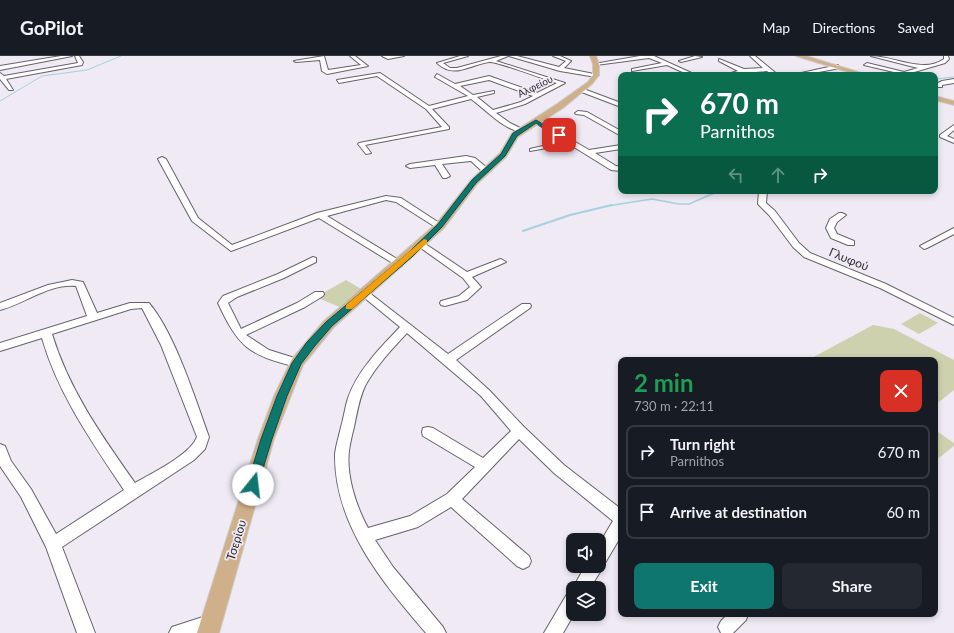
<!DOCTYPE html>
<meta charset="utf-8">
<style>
:root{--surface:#171b24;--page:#242831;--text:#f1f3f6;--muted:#9ea1a6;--line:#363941;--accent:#0f766e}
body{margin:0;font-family:Lato,sans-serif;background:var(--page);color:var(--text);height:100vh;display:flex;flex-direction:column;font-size:15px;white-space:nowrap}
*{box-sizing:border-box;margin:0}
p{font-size:13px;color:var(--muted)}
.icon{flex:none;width:22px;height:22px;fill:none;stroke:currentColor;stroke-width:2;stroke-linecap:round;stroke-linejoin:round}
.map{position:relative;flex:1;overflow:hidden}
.sheet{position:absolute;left:618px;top:301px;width:320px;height:260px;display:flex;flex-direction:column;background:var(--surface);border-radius:8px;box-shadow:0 2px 6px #0003}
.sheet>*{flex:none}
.banner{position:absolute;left:618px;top:16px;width:320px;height:122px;border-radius:8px;box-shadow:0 2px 6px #0003;background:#0b6e4f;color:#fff;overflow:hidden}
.tools{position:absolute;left:566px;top:477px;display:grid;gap:8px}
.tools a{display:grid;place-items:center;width:40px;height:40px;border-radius:8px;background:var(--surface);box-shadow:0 2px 6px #0003;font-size:20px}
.pin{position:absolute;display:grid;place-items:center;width:34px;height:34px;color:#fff;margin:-17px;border-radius:8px;box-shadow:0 2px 6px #0006}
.me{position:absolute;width:44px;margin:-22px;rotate:16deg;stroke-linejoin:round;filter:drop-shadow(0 0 3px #0008)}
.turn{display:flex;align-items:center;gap:14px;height:84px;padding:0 16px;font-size:18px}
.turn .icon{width:52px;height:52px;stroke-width:2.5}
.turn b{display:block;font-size:28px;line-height:34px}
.lanes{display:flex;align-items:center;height:38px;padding:0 16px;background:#0003;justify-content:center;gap:20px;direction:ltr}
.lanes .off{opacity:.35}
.round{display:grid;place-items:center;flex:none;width:42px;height:42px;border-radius:8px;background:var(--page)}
.summary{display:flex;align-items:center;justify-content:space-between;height:68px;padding:0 16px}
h1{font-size:24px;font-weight:700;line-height:30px;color:#1e9e55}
.cta{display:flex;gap:8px;margin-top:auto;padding:8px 16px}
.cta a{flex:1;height:46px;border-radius:8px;background:var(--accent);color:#fff;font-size:16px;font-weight:700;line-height:46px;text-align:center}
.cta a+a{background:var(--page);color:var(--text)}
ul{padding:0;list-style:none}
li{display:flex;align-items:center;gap:12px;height:54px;margin:0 8px 6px;padding:0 8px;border:2px solid var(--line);border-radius:8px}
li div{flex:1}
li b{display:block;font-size:15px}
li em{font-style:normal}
header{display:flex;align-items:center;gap:24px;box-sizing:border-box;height:56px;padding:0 20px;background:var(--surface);border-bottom:1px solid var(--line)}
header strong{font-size:19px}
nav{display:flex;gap:22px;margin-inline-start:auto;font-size:14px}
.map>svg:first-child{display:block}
</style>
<header>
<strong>GoPilot</strong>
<nav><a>Map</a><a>Directions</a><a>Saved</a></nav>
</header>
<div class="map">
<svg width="954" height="577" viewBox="0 0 954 577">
<rect width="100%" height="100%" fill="#efeaf4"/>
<!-- green -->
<g fill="#cdd1ae">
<path d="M346 224 363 234 342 252 316 241Z"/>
<path d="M920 257 938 267 919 278 901 268Z"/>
<path d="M873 269 894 273 954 304V334L935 349V304H808Z"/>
<path d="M935 374 954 387V390L935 405Z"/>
</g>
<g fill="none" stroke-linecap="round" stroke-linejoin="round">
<!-- stream-far2 -->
<g stroke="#a6d1df" stroke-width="1">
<path d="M935 23 954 21"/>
<path d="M0 45 42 20 87 14 121 0"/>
<path d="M935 48 938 45"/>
</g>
<!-- stream-far1 -->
<path stroke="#a6d1df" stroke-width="1.5" d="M607 150 652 143 679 148H689L719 135"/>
<!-- stream -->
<path stroke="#a6d1df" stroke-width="2" d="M523 175 570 159 612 149"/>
<defs>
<g id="minor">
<path d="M61 0H72L0 14V10Z"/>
<path d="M75 0H79L83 6 82 9 6 23 13 34H9L0 23V17L4 20 78 7Z"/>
<path d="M324 0 328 14 361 9 350 0H355L368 10 327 18 322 15 320 4 296 6 294 5Z"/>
<path d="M382 0H404L388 3Z"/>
<path d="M460 0H468L443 7 450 12H457L501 0H508L496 5 565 27 525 48 496 57 510 67 522 73V75C507 77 484 52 471 43L432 53 449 71V73L365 89 371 97 366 98 358 88 359 87 442 71 426 53 377 20 339 27 337 24 380 17 429 50 468 40 435 21 437 18 455 28 489 20 537 37 557 27C546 24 497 5 489 6 469 9 454 23 437 7ZM489 24 533 40 521 46 493 54 477 41 494 37V35L473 39 460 30Z"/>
<path d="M509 0H517L559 11 566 5 553 0H560L571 5 564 12 599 19 596 21 560 15Z"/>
<path d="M640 0H654L696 19H689L667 9 632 15V13L662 7 649 2 596 9 594 8Z"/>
<path d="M695 0 702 1 681 6 679 5Z"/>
<path d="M750 0H755L778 19H772L767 15 724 19 738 15 719 5V3L744 13 763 12Z"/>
<path d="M871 0C894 0 923 18 944 3V0H948L949 3 945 7 904 19H895L898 17 864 9 867 7 904 16 918 12Z"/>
<path d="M838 9 840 12 803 19H792Z"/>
<path d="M954 23V27L942 29V31H938L936 28 942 25Z"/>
<path d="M581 32 621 47V51L579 35Z"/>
<path d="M578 55 587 56 621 75V80L584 59 576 58 575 57Z"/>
<path d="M536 63 589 94 621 89V93L595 97 616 110 621 111V115L611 114 569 88 530 95V93L564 85 534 66 533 65Z"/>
<path d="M954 69V74L947 80 954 83V87L940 81V79Z"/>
<path d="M466 100 475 102 491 115 484 117 471 105 442 108 450 120 446 122H443L435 109 410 112 406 110 410 108Z"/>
<path d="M162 101 166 103 198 162 232 189 317 157 386 140 401 142 444 170 440 173 437 172 396 146 386 144 327 160 402 206V210L399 211 319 162 231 195 192 165 158 103Z"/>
<path d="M759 135H767L766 147 775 155 799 187 810 197 886 228 954 262V269L880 232 804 201 793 191 769 159 758 148Z"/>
<path d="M839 157H842L846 159 837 166 834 172 837 178 854 185V189H848L831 182 826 172 830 163Z"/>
<path d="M954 172V178L927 192 924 193 920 190Z"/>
<path d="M421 185 467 216 498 204 501 203 506 206 472 221 481 231 467 244 445 250 441 249 440 247 441 245 459 240 470 231 463 222 418 190 417 188Z"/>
<path d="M313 201 316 202V206L284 222 237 241 228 247 241 273 297 247 315 236H323L324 238 323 240 305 251 246 279 269 294 301 304 303 307 301 310 297 311C249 299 239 292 218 247L223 240 278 218Z"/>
<path d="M72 224 83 226 97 257 130 247H149C175 278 195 342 209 381L205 393 194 404 62 491 95 577H77L46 491 21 441 0 410V388L5 390 11 405 31 433 56 478 124 434C92 386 58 338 42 282L0 295V287L87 260 76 230C50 227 24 248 0 254V247L48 229ZM142 252 161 289 197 381C190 399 152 417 135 427 102 380 69 334 52 278L131 253Z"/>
<path d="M364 234 367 235 448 298 522 248H530L531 250 530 252 456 304 489 334 524 371 564 409 621 453V480L605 507 601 509 600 516 590 532H573L585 510H599V488L613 465 554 417 519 383 462 443 529 500 531 505 529 510 523 513 517 510 451 451 418 471 375 484 393 511 443 571 446 577H426C382 526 334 468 335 398 336 389 339 380 341 371 344 361 345 351 348 342 358 314 380 292 400 271L361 239 359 237ZM407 277 481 340 511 375 483 402 433 372 428 371 423 372 422 376 423 380 475 411 447 438 410 460 368 472C356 450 346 419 349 395 350 387 352 379 354 371 357 357 359 343 365 330 376 310 392 293 407 277Z"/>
<path d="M573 536 574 558 563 577H544L567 538Z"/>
<path d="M212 558 218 560 220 566 218 572 204 577H169L172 571Z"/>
<path d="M728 558H748L746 564 733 577H721L718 571 721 565Z"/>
</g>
<g id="major">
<path d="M590 0H596L599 8V19L592 28 563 52 518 81 506 101 477 128 444 172 334 271 303 309 274 383 219 577H197L258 383 274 340 292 303 324 265 436 168 471 124 500 97 512 77 557 48 588 26 593 19V8Z"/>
<path d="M796 0H806L868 19H858Z"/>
<path d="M935 40 954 45V49L935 44Z"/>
</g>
</defs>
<!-- minor casing -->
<use href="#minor" stroke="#67626b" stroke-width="2"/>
<!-- major casing -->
<use href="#major" stroke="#cdcccd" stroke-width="2"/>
<!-- minor -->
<use href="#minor" fill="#fff" fill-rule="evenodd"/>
<!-- major -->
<use href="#major" fill="#d0b08a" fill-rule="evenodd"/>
</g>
<!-- route -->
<path fill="#0f766e" stroke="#0a4d48" d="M536 64 562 79 557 80 536 67 517 80 505 100 476 127 442 171 413 200 332 270 314 291 301 308 287 340 272 383 258 429 257 433 253 434 249 433 247 429 261 383 277 340 292 307 307 286 326 266 408 197 438 168 472 124 501 98 513 77Z"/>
<!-- slow -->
<path fill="#f59e0b" d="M424 183 427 184V187L352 253H346V249Z"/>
<g text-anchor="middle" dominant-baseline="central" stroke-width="3.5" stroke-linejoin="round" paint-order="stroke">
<!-- far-street labels -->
<g font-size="10" fill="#2e2c30" stroke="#efeaf4">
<text transform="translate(535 30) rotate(-26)">Αλφείου</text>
</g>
<!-- street labels -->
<g font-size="12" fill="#2e2c30" stroke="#efeaf4">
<text transform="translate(849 203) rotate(22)">Γλυφού</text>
<text transform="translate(236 484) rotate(-73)">Τσερίου</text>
</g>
</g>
</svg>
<div class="tools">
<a><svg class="icon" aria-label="sound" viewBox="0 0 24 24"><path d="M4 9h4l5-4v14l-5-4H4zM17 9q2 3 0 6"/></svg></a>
<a><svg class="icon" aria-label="layers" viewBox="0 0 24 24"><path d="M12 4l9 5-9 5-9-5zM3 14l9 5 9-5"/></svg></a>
</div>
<div class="pin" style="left:559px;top:79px;background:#d93025"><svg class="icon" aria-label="arrive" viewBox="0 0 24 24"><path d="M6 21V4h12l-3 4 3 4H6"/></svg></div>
<svg class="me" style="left:253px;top:429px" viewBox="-20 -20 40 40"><circle r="19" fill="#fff"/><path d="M0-13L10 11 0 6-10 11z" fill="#0f766e"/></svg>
<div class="banner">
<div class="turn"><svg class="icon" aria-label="right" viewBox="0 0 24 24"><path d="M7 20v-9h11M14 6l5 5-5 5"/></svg><div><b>670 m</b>Parnithos</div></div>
<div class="lanes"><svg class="icon off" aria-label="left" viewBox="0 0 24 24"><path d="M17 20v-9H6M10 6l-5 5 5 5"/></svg><svg class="icon off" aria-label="ahead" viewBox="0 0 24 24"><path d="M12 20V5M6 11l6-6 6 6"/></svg><svg class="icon" aria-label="right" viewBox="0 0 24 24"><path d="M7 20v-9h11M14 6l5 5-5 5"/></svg></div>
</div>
<section class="sheet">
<div class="summary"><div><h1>2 min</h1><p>730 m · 22:11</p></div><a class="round" style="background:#d93025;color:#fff"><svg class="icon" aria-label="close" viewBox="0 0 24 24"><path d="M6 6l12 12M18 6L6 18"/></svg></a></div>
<ul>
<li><svg class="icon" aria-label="right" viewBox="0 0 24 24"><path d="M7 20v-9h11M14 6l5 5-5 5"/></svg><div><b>Turn right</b><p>Parnithos</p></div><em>670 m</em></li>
<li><svg class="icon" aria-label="arrive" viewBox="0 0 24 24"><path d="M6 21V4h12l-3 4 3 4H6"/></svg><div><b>Arrive at destination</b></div><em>60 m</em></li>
</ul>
<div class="cta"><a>Exit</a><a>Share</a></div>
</section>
</div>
